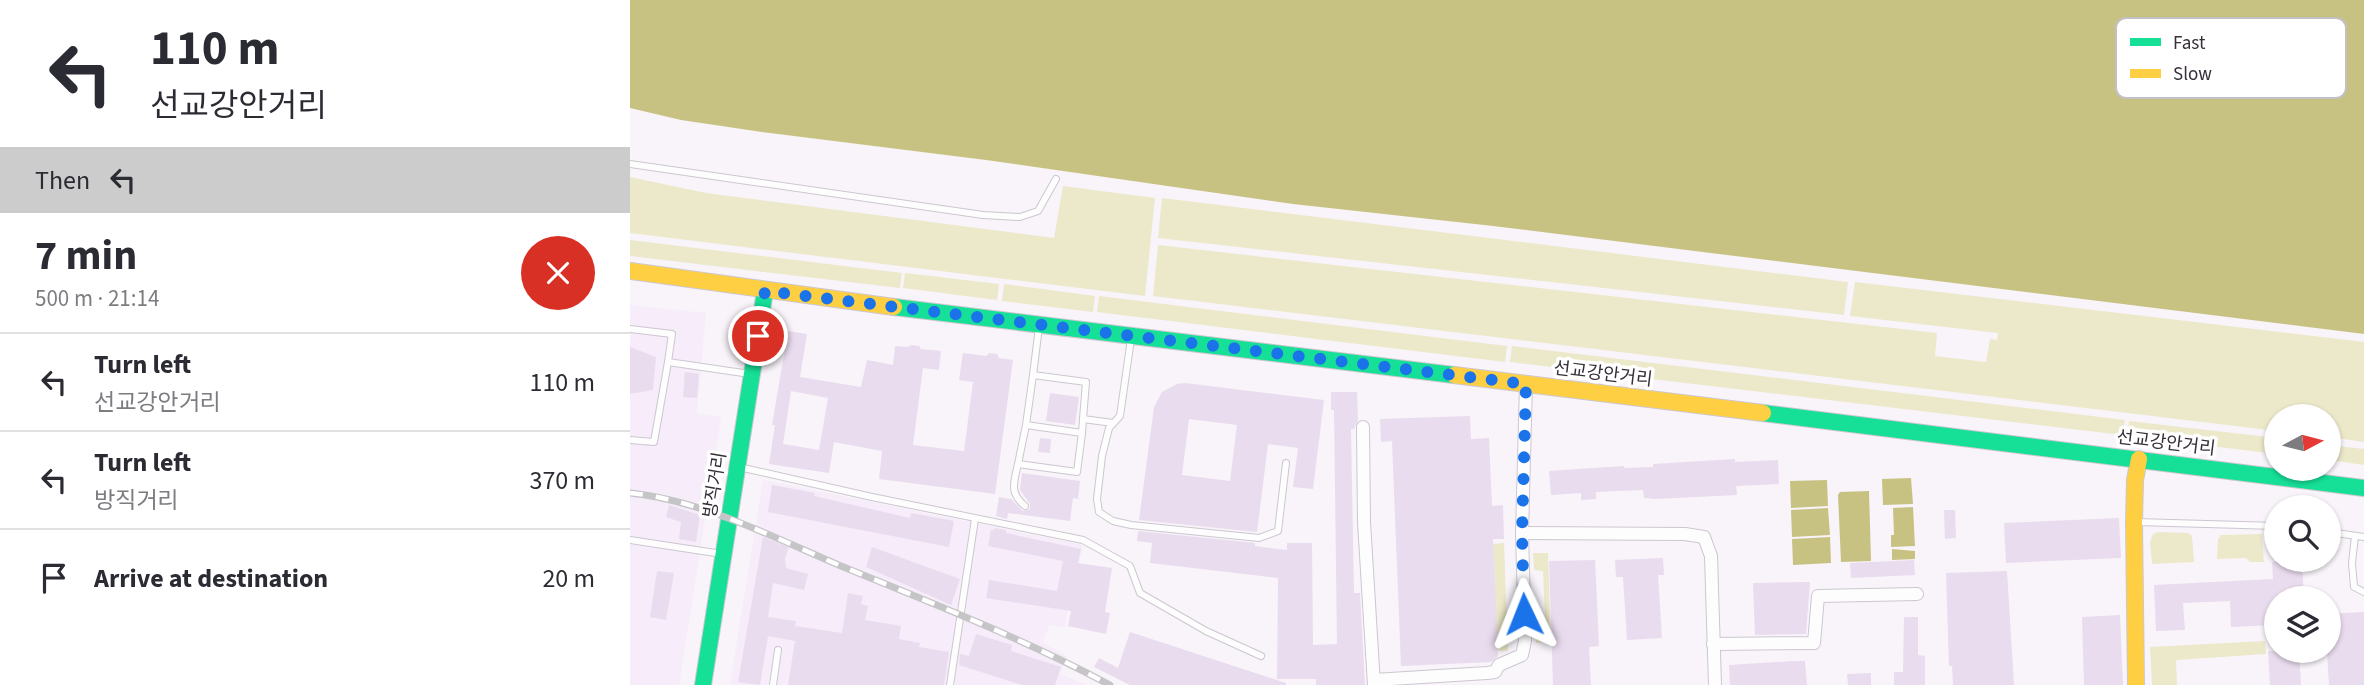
<!DOCTYPE html>
<meta charset="utf-8">
<style>
:root{--surface:#fff;--page:#f2f2f3;--text:#2b2b33;--muted:#7c7c81;--line:#e1e1e2}
body{margin:0;font-family:"Source Sans 3","Noto Sans KR",sans-serif;background:var(--page);color:var(--text);height:100vh;display:flex;flex-direction:column;font-size:26px;white-space:nowrap}
*{box-sizing:border-box;margin:0}
p{font-size:23px;color:var(--muted)}
.icon{flex:none;width:38px;height:38px;fill:none;stroke:currentColor;stroke-width:2;stroke-linecap:round;stroke-linejoin:round}
.map{position:relative;flex:1;overflow:hidden}
.side{display:flex;flex-direction:column;background:var(--surface);width:630px}
.side>*{flex:none}
.hud{background:#fff;color:var(--text);overflow:hidden}
.needle{width:46px;rotate:83deg}
.controls{position:absolute;left:1634px;top:404px;display:grid;gap:14px}
.controls a{display:grid;place-items:center;width:77px;height:77px;border-radius:50%;background:var(--surface);box-shadow:0 2px 5px #0004;font-size:35px}
.pin{position:absolute;display:grid;place-items:center;width:60px;height:60px;color:#fff;margin:-30px;border:4px solid #fff;border-radius:50%;box-shadow:0 2px 7px #0007}
.me{position:absolute;width:77px;margin:-38px;rotate:358deg;stroke-linejoin:round;filter:drop-shadow(0 0 5px #0008)}
.turn{display:flex;align-items:center;gap:24px;height:147px;padding:0 35px;font-size:32px}
.turn .icon{width:91px;height:91px;stroke-width:2.5}
.turn b{display:block;font-size:49px;line-height:60px}
.then{display:flex;align-items:center;height:66px;padding:0 35px;background:#0003;gap:14px;font-size:26px}
.round{display:grid;place-items:center;flex:none;width:74px;height:74px;border-radius:37px;background:var(--page)}
.headline{display:flex;align-items:center;justify-content:space-between;height:119px;padding:0 35px}
h1{font-size:42px;font-weight:700;line-height:52px}
ul{padding:0;list-style:none}
li{display:flex;align-items:center;gap:21px;height:98px;padding:0 35px;border-top:2px solid var(--line)}
li div{flex:1}
li b{display:block;font-size:26px}
li em{font-style:normal}
main{display:flex;flex:1;min-height:0}
.map>svg:first-child{display:block}
</style>
<main>
<section class="side">
<div class="hud">
<div class="turn"><svg class="icon" aria-label="left" viewBox="0 0 24 24"><path d="M17 20v-9H6M10 6l-5 5 5 5"/></svg><div><b>110 m</b>선교강안거리</div></div>
<div class="then">Then<svg class="icon" aria-label="left" viewBox="0 0 24 24"><path d="M17 20v-9H6M10 6l-5 5 5 5"/></svg></div>
</div>
<div class="headline"><div><h1>7 min</h1><p>500 m · 21:14</p></div><a class="round" style="background:#d93025;color:#fff"><svg class="icon" aria-label="close" viewBox="0 0 24 24"><path d="M6 6l12 12M18 6L6 18"/></svg></a></div>
<ul>
<li><svg class="icon" aria-label="left" viewBox="0 0 24 24"><path d="M17 20v-9H6M10 6l-5 5 5 5"/></svg><div><b>Turn left</b><p>선교강안거리</p></div><em>110 m</em></li>
<li><svg class="icon" aria-label="left" viewBox="0 0 24 24"><path d="M17 20v-9H6M10 6l-5 5 5 5"/></svg><div><b>Turn left</b><p>방직거리</p></div><em>370 m</em></li>
<li><svg class="icon" aria-label="arrive" viewBox="0 0 24 24"><path d="M6 21V4h12l-3 4 3 4H6"/></svg><div><b>Arrive at destination</b></div><em>20 m</em></li>
</ul>
</section>
<div class="map">
<svg width="1734" height="685" viewBox="0 0 1734 685">
<rect width="100%" height="100%" fill="#f8f4fa"/>
<!-- built -->
<g fill="#f6ecfa">
<path d="M0 305 76 313 67 413 91 417 49 685H0Z"/>
<path d="M133 480 453 545 434 627 419 625 413 643 437 656 430 674 457 685H100Z"/>
</g>
<!-- green -->
<g fill="#ece8ca">
<path d="M0 177 76 193 424 238 433 186 525 198 515 296 0 233Z"/>
<path d="M532 198 1218 282 1214 315 528 238Z"/>
<path d="M0 240 272 273 270 288 0 256Z"/>
<path d="M528 245 1307 333 1305 356 1356 362 1360 339 1367 340 1368 333 1220 316 1225 282 1734 342V442L1699 437V416H1647V431L523 296Z"/>
<path d="M275 273 369 284 367 300 273 288Z"/>
<path d="M374 284 465 296 463 312 372 301Z"/>
<path d="M469 296 877 346 875 362 467 312Z"/>
<path d="M882 346 1495 420 1492 435 880 362Z"/>
<path d="M1499 421 1647 438V454L1497 436Z"/>
<path d="M1699 445 1734 449V465L1699 460Z"/>
<path d="M1527 532 1558 533 1562 536 1564 562 1522 564 1520 542 1523 534Z"/>
<path d="M1632 534 1634 562H1620L1616 558 1587 559 1588 539 1591 535Z"/>
<path d="M874 543 878 651H867L863 544Z"/>
<path d="M903 553H918L921 642 906 643 905 618 915 617 913 571 904 570Z"/>
<path d="M1635 641 1636 654 1546 660 1547 685H1522L1520 647Z"/>
</g>
<!-- water -->
<g fill="#c8c282">
<path d="M0 0H1734V334L863 226 663 204 356 160 132 132 51 120 0 108Z"/>
<path d="M1281 478 1283 504 1253 505 1252 479Z"/>
<path d="M1197 480 1198 506 1161 508 1160 481Z"/>
<path d="M1239 491 1241 561 1211 562 1208 495 1210 492Z"/>
<path d="M1283 507 1285 546 1261 547V535H1264L1263 508Z"/>
<path d="M1198 508 1200 535 1162 537 1161 510Z"/>
<path d="M1200 537 1201 563 1163 565 1162 539Z"/>
<path d="M1262 549 1285 551V559L1262 560Z"/>
</g>
<!-- building -->
<g fill="#e9dcee" fill-rule="evenodd">
<path d="M158 331 177 334 170 377 231 387 237 360 263 365 265 346 278 347 281 345 289 346 291 349 311 351 309 370 293 368 283 445 334 451 343 382 329 380 333 353 356 356 359 353 367 354 369 358 383 360 365 494 249 479 252 451 204 442 199 473 139 464 145 425H142ZM161 391 198 398 189 450 153 444Z"/>
<path d="M0 347 26 357 23 390 0 394Z"/>
<path d="M55 372 69 374 67 398 53 397Z"/>
<path d="M555 383 694 400 683 489 663 487 668 448 638 444 627 532 509 520 524 407 532 392 547 384ZM559 419 607 425 600 481 552 475Z"/>
<path d="M701 392H727L728 420 724 429H721L724 593H730L735 685H686V679H647L648 578 520 563 522 543 507 541 508 531 625 543V546L657 550V543H682L683 645 707 644 704 410H701Z"/>
<path d="M420 393 449 397 445 425 416 421Z"/>
<path d="M840 416 841 439 859 438 862 506 873 505 874 539H863L868 656 861 662 771 666 762 441 751 442 750 419Z"/>
<path d="M410 438 421 439 420 453 408 452Z"/>
<path d="M1105 459V462L1148 460 1149 484 1106 486 1107 495 1025 499 1014 498 1013 490 966 492V499L951 500V493L921 495 919 471 994 466V468L1023 467V464Z"/>
<path d="M392 473 450 481 448 499 443 498 440 521 378 513 377 519 366 516 369 497 381 499 393 511 400 509V504L390 490Z"/>
<path d="M142 485 185 493 184 496 280 518 281 513 324 521 319 547 138 512Z"/>
<path d="M39 505 70 515 66 542 49 539 51 522 36 517Z"/>
<path d="M1314 510H1325L1326 538 1315 539Z"/>
<path d="M1489 518 1491 558 1376 563 1374 523Z"/>
<path d="M364 528 376 530V533L451 549 448 563 482 568 475 612 480 613 476 634 438 626 441 611 356 598 359 580 427 591 433 561 358 546 361 530H364Z"/>
<path d="M133 537 159 547 155 558 156 568 178 574 174 590 143 583 138 617 166 621 165 626 212 633 218 593 233 596 231 604 238 606 235 620 271 626 269 639 290 643 289 647 319 652 314 685H158L165 641 138 636 130 685 108 682Z"/>
<path d="M242 547 330 579 321 605 236 567Z"/>
<path d="M1033 558 1034 575H1028L1032 638 997 640 993 577H986L985 560Z"/>
<path d="M965 560 969 646 959 647 961 685H923L919 561Z"/>
<path d="M1284 560 1285 575 1221 578 1220 563Z"/>
<path d="M1672 560 1674 598H1647V625L1601 627 1600 601 1553 603 1555 630 1526 631 1524 585 1643 579 1642 562Z"/>
<path d="M27 571 44 573 36 620 20 617Z"/>
<path d="M1377 571 1384 685H1323L1322 666H1319L1316 573Z"/>
<path d="M1180 582 1176 634 1125 635 1123 583Z"/>
<path d="M1734 612V685H1699L1697 651H1699V614Z"/>
<path d="M1490 615 1493 685H1454L1452 617Z"/>
<path d="M1274 617H1288V655L1295 656V685H1264V672H1273Z"/>
<path d="M500 632 656 683V685H500L464 667 469 658 488 668Z"/>
<path d="M346 634 382 645 381 651 431 667 425 685H392L329 665 330 654 339 656Z"/>
<path d="M1638 651H1669L1671 685H1640Z"/>
<path d="M1163 661H1175L1177 685H1100L1099 665Z"/>
<path d="M1241 673V685H1218L1217 674Z"/>
</g>
<g fill="none" stroke-linecap="round" stroke-linejoin="round">
<defs>
<g id="lane">
<path d="M0 164 353 215 390 217 408 211 426 179"/>
<path d="M409 327 403 375 456 382 453 419 483 423"/>
<path d="M0 329 42 334 38 362 120 374"/>
<path d="M501 339 490 416 479 428 472 456 467 499 469 512 483 521 501 525 629 538 648 531 656 463"/>
<path d="M403 375 396 425 452 433 453 419"/>
<path d="M396 425 388 464 447 472 452 433"/>
<path d="M0 440 24 442 38 362"/>
<path d="M388 464C384 482 379 493 395 506"/>
<path d="M109 467 242 497 453 540 500 566 510 593 576 631 631 656"/>
<path d="M1506 522 1647 526"/>
<path d="M1699 532 1734 537"/>
<path d="M1725 536 1722 563 1724 587 1734 592"/>
<path d="M0 540 92 554"/>
<path d="M143 685 148 650"/>
<path d="M320 685 345 519"/>
</g>
<g id="street">
<path d="M733 427 734 522 744 685"/>
<path d="M892 533 1055 534 1074 537 1081 556 1085 685"/>
<path d="M1083 644 1184 643 1188 596 1287 594"/>
<path d="M744 680 857 673 865 672 869 665 892 655 895 641 892 533 896 384"/>
</g>
<g id="fast">
<path d="M264 307 824 375"/>
<path d="M1133 413 1734 488"/>
<path d="M73 685 135 291"/>
</g>
<g id="slow">
<path d="M0 271 264 307"/>
<path d="M824 375 1133 413"/>
<path d="M1506 685 1504 522 1505 480 1509 459"/>
</g>
</defs>
<!-- lane casing -->
<use href="#lane" stroke="#ccc7cf" stroke-width="8"/>
<!-- street casing -->
<use href="#street" stroke="#ccc7cf" stroke-width="14"/>
<!-- fast casing -->
<use href="#fast" stroke="#ccc7cf" stroke-width="18"/>
<!-- slow casing -->
<use href="#slow" stroke="#ccc7cf" stroke-width="18"/>
<!-- lane -->
<use href="#lane" stroke="#fefdfe" stroke-width="6"/>
<!-- street -->
<use href="#street" stroke="#fefdfe" stroke-width="12"/>
<!-- fast -->
<use href="#fast" stroke="#16e098" stroke-width="16"/>
<!-- slow -->
<use href="#slow" stroke="#ffcf43" stroke-width="16"/>
<defs>
<path id="rail" d="M0 493C71 500 145 538 211 566 302 603 394 639 480 685"/>
</defs>
<!-- rail casing -->
<use href="#rail" stroke="#c5c4c6" stroke-width="7"/>
<!-- rail -->
<use href="#rail" stroke="#fff" stroke-width="4.5" stroke-dasharray="13" stroke-linecap="butt"/>
</g>
<g fill="none" stroke-linecap="round" stroke-linejoin="round">
<!-- route -->
<path stroke="#1a73e8" stroke-width="12" stroke-dasharray="0 21.6" d="M128 336 135 291 896 384 892 533 894 614"/>
</g>
<g text-anchor="middle" dominant-baseline="central" stroke-width="7" stroke-linejoin="round" paint-order="stroke">
<!-- street labels -->
<g font-size="18" fill="#362e39" stroke="#fff">
<text transform="translate(973 374) rotate(7)">선교강안거리</text>
<text transform="translate(1536 443) rotate(7)">선교강안거리</text>
<text transform="translate(85 485) rotate(-81)">방직거리</text>
</g>
</g>
<!-- legend -->
<rect x="1486" y="18" width="230" height="80" rx="10" fill="#fff" stroke="#c3c0c4" stroke-width="2"/>
<rect x="1500" y="38" width="31" height="8" fill="#16e098"/>
<rect x="1500" y="69" width="31" height="9" fill="#ffcf43"/>
<g font-size="19" fill="#362e39">
<text x="1543" y="49">Fast</text>
<text x="1543" y="80">Slow</text>
</g>
</svg>
<div class="controls">
<a><svg class="needle" viewBox="-14 -14 28 28"><path d="M0-13l5 13h-10z" fill="#e53935"/><path d="M0 13l5-13h-10z" fill="#7c7c81"/></svg></a>
<a><svg class="icon" aria-label="search" viewBox="0 0 24 24"><circle cx="10" cy="10" r="6"/><path d="M15 15l6 6"/></svg></a>
<a><svg class="icon" aria-label="layers" viewBox="0 0 24 24"><path d="M12 4l9 5-9 5-9-5zM3 14l9 5 9-5"/></svg></a>
</div>
<div class="pin" style="left:128px;top:336px;background:#d93025"><svg class="icon" aria-label="arrive" viewBox="0 0 24 24"><path d="M6 21V4h12l-3 4 3 4H6"/></svg></div>
<svg class="me" style="left:894px;top:614px" viewBox="-20 -20 40 40"><path d="M0-17L14 15 0 8-14 15z" fill="#1a73e8" stroke="#fff" stroke-width="4"/></svg>
</div>
</main>
